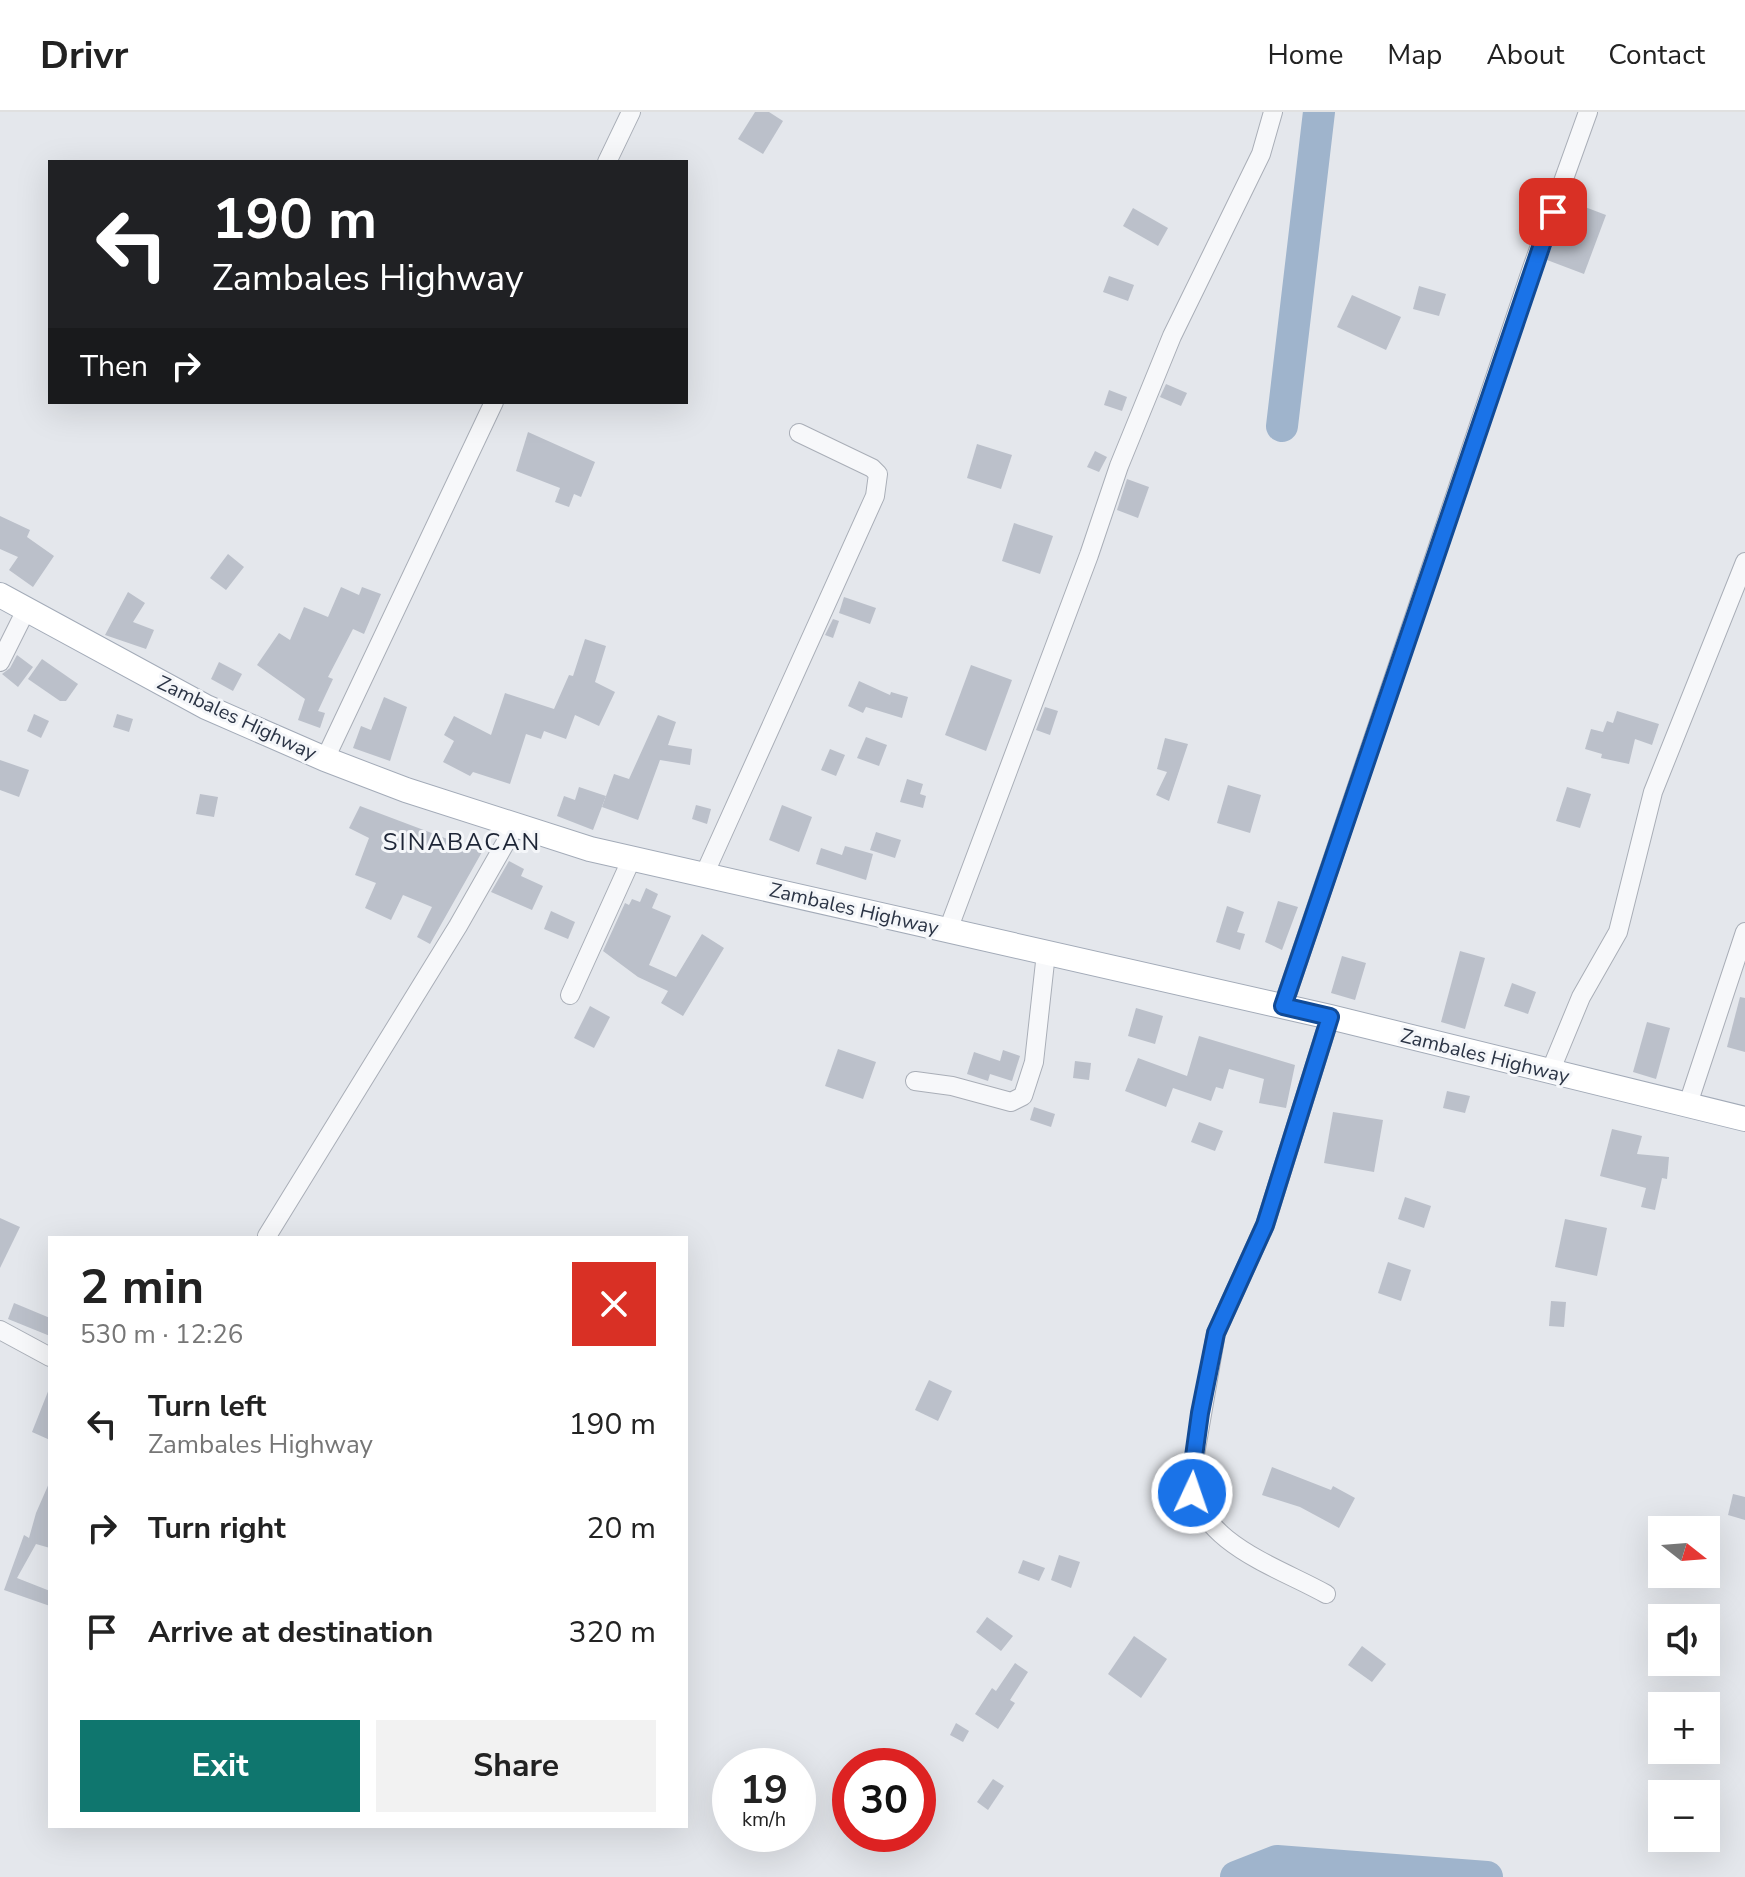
<!DOCTYPE html>
<meta charset="utf-8">
<style>
:root{--surface:#fff;--page:#f2f2f2;--text:#222;--muted:#767676;--line:#e0e0e0;--accent:#0f766e}
body{margin:0;font-family:"Nunito Sans",sans-serif;background:var(--page);color:var(--text);height:100vh;display:flex;flex-direction:column;font-size:30px;white-space:nowrap}
*{box-sizing:border-box;margin:0}
p{font-size:26px;color:var(--muted)}
.icon{flex:none;width:44px;height:44px;fill:none;stroke:currentColor;stroke-width:2;stroke-linecap:round;stroke-linejoin:round}
.map{position:relative;flex:1;overflow:hidden}
.panel{position:absolute;left:48px;top:1124px;width:640px;height:592px;display:flex;flex-direction:column;background:var(--surface);border-radius:0px;box-shadow:0 8px 32px #0002}
.panel>*{flex:none}
.guide{position:absolute;left:48px;top:48px;width:640px;height:244px;border-radius:0px;box-shadow:0 8px 32px #0002;background:#202124;color:#fff;overflow:hidden}
.needle{width:52px;rotate:107deg}
.tools{position:absolute;left:1648px;top:1404px;display:grid;gap:16px}
.tools a{display:grid;place-items:center;width:72px;height:72px;border-radius:0px;background:var(--surface);box-shadow:0 8px 32px #0002;font-size:40px}
.speed{position:absolute;left:712px;top:1636px;display:flex;gap:16px;font-size:40px;font-weight:700;text-align:center}
.speed>*{display:grid;place-content:center;width:104px;height:104px;border-radius:50%;background:var(--surface);box-shadow:0 8px 32px #0002;line-height:1}
.speed small{font-size:20px;font-weight:400}
.speed .limit{border:12px solid #d22;background:#fff;color:#111}
.pin{position:absolute;display:grid;place-items:center;width:68px;height:68px;color:#fff;margin:-34px;border-radius:16px;box-shadow:0 4px 12px #0006}
.me{position:absolute;width:88px;margin:-44px;rotate:3deg;stroke-linejoin:round;filter:drop-shadow(0 0 6px #0008)}
.turn{display:flex;align-items:center;gap:28px;height:168px;padding:0 32px;font-size:36px}
.turn .icon{width:104px;height:104px;stroke-width:2.5}
.turn b{display:block;font-size:56px;line-height:68px}
.then{display:flex;align-items:center;height:76px;padding:0 32px;background:#0003;gap:16px;font-size:30px}
.round{display:grid;place-items:center;flex:none;width:84px;height:84px;border-radius:0px;background:var(--page)}
.headline{display:flex;align-items:center;justify-content:space-between;height:136px;padding:0 32px}
h1{font-size:48px;font-weight:700;line-height:60px}
.primary-button{display:flex;gap:16px;margin-top:auto;padding:16px 32px}
.primary-button a{flex:1;height:92px;border-radius:0px;background:var(--accent);color:#fff;font-size:32px;font-weight:700;line-height:92px;text-align:center}
.primary-button a+a{background:var(--page);color:var(--text)}
ul{padding:0;list-style:none}
li{display:flex;align-items:center;gap:24px;height:104px;padding:0 32px}
li div{flex:1}
li b{display:block;font-size:30px}
li em{font-style:normal}
header{display:flex;align-items:center;gap:48px;box-sizing:border-box;height:112px;padding:0 40px;background:var(--surface);border-bottom:2px solid var(--line)}
header strong{font-size:38px}
nav{display:flex;gap:44px;margin-inline-start:auto;font-size:28px}
.map>svg:first-child{display:block}
</style>
<header>
<strong>Drivr</strong>
<nav><a>Home</a><a>Map</a><a>About</a><a>Contact</a></nav>
</header>
<div class="map">
<svg width="1745" height="1765" viewBox="0 0 1745 1765">
<rect width="100%" height="100%" fill="#e4e7ec"/>
<g fill="none" stroke-linecap="round" stroke-linejoin="round">
<!-- river -->
<g stroke="#9fb4cc" stroke-width="32">
<path d="M1282 314 1319 0"/>
<path d="M1236 1765 1277 1749 1487 1765"/>
</g>
</g>
<!-- building -->
<g fill="#bbc0ca">
<path d="M755 0H769L783 9 763 42 738 27Z"/>
<path d="M1577 92 1606 103 1584 162 1547 148 1557 121 1565 124Z"/>
<path d="M1133 96 1168 116 1158 134 1123 114Z"/>
<path d="M1109 164 1134 173 1128 189 1103 180Z"/>
<path d="M1419 174 1446 182 1439 204 1413 197Z"/>
<path d="M1352 183 1401 205 1386 238 1337 215Z"/>
<path d="M1166 272 1187 281 1181 294 1160 285Z"/>
<path d="M1109 278 1127 285 1122 299 1104 293Z"/>
<path d="M528 320 595 350 581 385 574 382 569 395 555 390 560 376 516 359Z"/>
<path d="M977 332 1012 343 1001 377 967 366Z"/>
<path d="M1095 339 1107 345 1099 360 1087 355Z"/>
<path d="M1127 367 1149 375 1138 406 1117 398Z"/>
<path d="M0 404 30 418 27 425 54 444 33 475 9 458 18 445 0 437Z"/>
<path d="M1014 411 1053 424 1040 462 1002 449Z"/>
<path d="M228 442 244 455 226 478 210 466Z"/>
<path d="M341 475 359 483 362 475 381 482 364 522 353 517 328 565 333 567 318 599 325 601 320 616 298 608 305 587 257 553 279 521 290 528 304 495 328 505Z"/>
<path d="M128 480 145 491 133 510 154 518 146 537 105 523Z"/>
<path d="M844 485 876 496 870 512 839 501Z"/>
<path d="M833 507 839 509 833 526 825 523Z"/>
<path d="M585 527 606 534 595 570 615 580 599 614 575 603 566 627 544 619 541 627 526 622 510 672 473 660 470 664 443 650 454 629 444 623 454 604 491 623 505 581 554 597 569 563 573 564Z"/>
<path d="M17 543 33 555 18 575 2 562 10 556Z"/>
<path d="M42 547 78 572 66 589H60L28 567Z"/>
<path d="M219 550 242 562 233 579 211 567Z"/>
<path d="M971 553 1012 568 986 639 945 623Z"/>
<path d="M859 569 890 583 891 580 908 585 902 606 866 595 863 601 848 594Z"/>
<path d="M384 585 407 595 390 649 353 636 361 614 371 618Z"/>
<path d="M1045 595 1058 599 1050 623 1036 618Z"/>
<path d="M1617 599 1659 612 1652 633 1635 627 1629 652 1601 646 1602 642 1585 637 1591 617 1603 620 1607 609 1613 611Z"/>
<path d="M34 602 49 609 41 626 27 619Z"/>
<path d="M117 602 133 607 129 620 113 615Z"/>
<path d="M658 603 676 610 668 633 692 637 690 653 660 648 638 708 602 695 614 662 629 667Z"/>
<path d="M866 625 887 633 879 654 857 646Z"/>
<path d="M1165 626 1188 632 1169 689 1156 683 1167 660 1157 657Z"/>
<path d="M830 637 845 643 836 664 821 658Z"/>
<path d="M0 648 29 658 19 685 0 678Z"/>
<path d="M907 667 923 672 920 682 926 684 923 696 900 690Z"/>
<path d="M1228 673 1261 683 1250 721 1217 711Z"/>
<path d="M579 675 606 684 593 718 557 704 564 684 575 688Z"/>
<path d="M1567 675 1591 682 1580 716 1556 709Z"/>
<path d="M200 682 218 685 214 705 196 702Z"/>
<path d="M696 693 711 697 707 712 692 707Z"/>
<path d="M782 693 812 705 799 740 769 728Z"/>
<path d="M360 694 482 740 430 832 417 825 432 795 403 783 391 808 365 796 376 771 355 763 369 726 349 716Z"/>
<path d="M876 720 901 728 895 746 870 738Z"/>
<path d="M845 734 873 742 866 768 816 752 821 736 842 743Z"/>
<path d="M509 749 524 757 521 764 543 774 532 798 491 780Z"/>
<path d="M646 776 658 782 652 796 671 804 649 853 676 865 702 822 724 836 683 904 661 891 668 879 638 865 603 839 625 791 629 793 632 787 640 790Z"/>
<path d="M1278 789 1298 795 1282 838 1265 830Z"/>
<path d="M1227 794 1244 800 1237 820 1245 822 1240 838 1216 830Z"/>
<path d="M551 799 575 810 568 827 544 817Z"/>
<path d="M1460 839 1485 846 1465 917 1441 910Z"/>
<path d="M1342 844 1366 851 1355 888 1331 881Z"/>
<path d="M1512 871 1536 880 1528 902 1504 894Z"/>
<path d="M1740 885 1745 886V940L1727 935Z"/>
<path d="M590 894 610 905 594 936 574 926Z"/>
<path d="M1136 896 1163 904 1155 932 1128 924Z"/>
<path d="M1647 910 1670 916 1656 967 1633 960Z"/>
<path d="M1199 924 1295 953 1286 996 1259 991 1264 967 1229 957 1223 977 1216 975 1211 989 1173 976 1166 995 1125 979 1138 946 1187 964Z"/>
<path d="M838 937 876 950 863 987 825 974Z"/>
<path d="M1003 938 1020 944 1012 969 990 962 988 969 967 962 974 940 1000 949Z"/>
<path d="M1075 949 1091 951 1089 968 1073 966Z"/>
<path d="M1447 979 1470 984 1465 1001 1443 996Z"/>
<path d="M1034 995 1055 1002 1051 1015 1030 1008Z"/>
<path d="M1333 1000 1383 1008 1374 1060 1324 1051Z"/>
<path d="M1199 1010 1223 1019 1215 1039 1191 1030Z"/>
<path d="M1612 1017 1642 1024 1637 1042 1669 1045 1667 1067 1662 1066 1655 1098 1641 1095 1646 1076 1600 1064Z"/>
<path d="M1405 1085 1431 1094 1424 1116 1398 1107Z"/>
<path d="M0 1106 20 1115 0 1156Z"/>
<path d="M1565 1107 1607 1116 1597 1164 1555 1155Z"/>
<path d="M1388 1150 1411 1158 1401 1189 1378 1181Z"/>
<path d="M1551 1189 1566 1190 1564 1215 1549 1214Z"/>
<path d="M14 1191 50 1206V1224L8 1207Z"/>
<path d="M929 1268 952 1279 938 1309 915 1298Z"/>
<path d="M49 1277H50V1328L32 1320Z"/>
<path d="M1272 1355 1331 1378 1333 1374 1355 1386 1339 1416 1300 1395 1262 1383Z"/>
<path d="M50 1369V1436L36 1432 17 1466 50 1479V1494L4 1478 24 1423 29 1426 36 1401Z"/>
<path d="M1733 1382 1745 1385V1408L1728 1403Z"/>
<path d="M1059 1443 1080 1450 1071 1476 1051 1468Z"/>
<path d="M1023 1448 1045 1456 1039 1469 1018 1461Z"/>
<path d="M987 1505 1013 1524 1001 1539 976 1520Z"/>
<path d="M1134 1524 1167 1547 1141 1586 1108 1562Z"/>
<path d="M1362 1534 1386 1552 1372 1570 1348 1553Z"/>
<path d="M1015 1551 1028 1560 1010 1588 1015 1591 998 1617 975 1602 992 1576 996 1579Z"/>
<path d="M956 1611 969 1619 963 1630 950 1623Z"/>
<path d="M993 1667 1004 1674 988 1698 977 1690Z"/>
</g>
<g fill="none" stroke-linecap="round" stroke-linejoin="round">
<defs>
<g id="minor">
<path d="M607 50 631 0"/>
<path d="M0 550 25 500"/>
<path d="M325 647 494 290"/>
<path d="M704 763 875 384 878 362 872 356 799 321"/>
<path d="M948 818 1089 443 1119 354 1172 224 1261 42 1273 0"/>
<path d="M570 883 632 746"/>
<path d="M1283 894 1532 156 1588 0"/>
<path d="M1550 960 1581 885 1618 820 1653 680 1745 450"/>
<path d="M915 969 952 974 1011 990 1023 984 1034 950 1046 841"/>
<path d="M1688 992 1745 820"/>
<path d="M267 1124 458 814 515 714"/>
<path d="M0 1218 50 1245"/>
<path d="M1326 1482C1276 1454 1197 1431 1191 1366L1216 1221 1265 1113 1330 905"/>
</g>
<path id="major" d="M0 483 206 595 325 647 406 678 590 737 1330 905 1745 1007"/>
</defs>
<!-- minor casing -->
<use href="#minor" stroke="#a9aeb7" stroke-width="20"/>
<!-- major casing -->
<use href="#major" stroke="#a3abb8" stroke-width="26"/>
<!-- minor -->
<use href="#minor" stroke="#f7f8fa" stroke-width="18"/>
<!-- major -->
<use href="#major" stroke="#fff" stroke-width="24"/>
</g>
<g fill="none" stroke-linecap="round" stroke-linejoin="round">
<defs>
<path id="route" d="M1192 1381 1191 1366 1200 1301 1216 1221 1265 1113 1330 905 1283 894 1553 100"/>
</defs>
<!-- route casing -->
<use href="#route" stroke="#114b97" stroke-width="20"/>
<!-- route -->
<use href="#route" stroke="#1a73e8" stroke-width="14"/>
</g>
<g text-anchor="middle" dominant-baseline="central" stroke-width="6" stroke-linejoin="round" paint-order="stroke">
<!-- street labels -->
<g font-size="20" fill="#2b3445" stroke="#f4f6f9">
<text transform="translate(237 606) rotate(25)">Zambales Highway</text>
<text transform="translate(854 797) rotate(13)">Zambales Highway</text>
<text transform="translate(1485 944) rotate(14)">Zambales Highway</text>
</g>
<!-- quarter labels -->
<g font-size="24" letter-spacing="2" fill="#1d2536" stroke="#f4f6f9">
<text x="462" y="730">SINABACAN</text>
</g>
</g>
</svg>
<div class="tools">
<a><svg class="needle" viewBox="-14 -14 28 28"><path d="M0-13l5 13h-10z" fill="#e53935"/><path d="M0 13l5-13h-10z" fill="#767676"/></svg></a>
<a><svg class="icon" aria-label="sound" viewBox="0 0 24 24"><path d="M4 9h4l5-4v14l-5-4H4zM17 9q2 3 0 6"/></svg></a>
<a>+</a>
<a>−</a>
</div>
<div class="speed"><div>19<small>km/h</small></div><div class="limit">30</div></div>
<div class="pin" style="left:1553px;top:100px;background:#d93025"><svg class="icon" aria-label="arrive" viewBox="0 0 24 24"><path d="M6 21V4h12l-3 4 3 4H6"/></svg></div>
<svg class="me" style="left:1192px;top:1381px" viewBox="-20 -20 40 40"><circle r="17" fill="#1a73e8" stroke="#fff" stroke-width="3"/><path d="M0-11L8 9 0 5-8 9z" fill="#fff"/></svg>
<div class="guide">
<div class="turn"><svg class="icon" aria-label="left" viewBox="0 0 24 24"><path d="M17 20v-9H6M10 6l-5 5 5 5"/></svg><div><b>190 m</b>Zambales Highway</div></div>
<div class="then">Then<svg class="icon" aria-label="right" viewBox="0 0 24 24"><path d="M7 20v-9h11M14 6l5 5-5 5"/></svg></div>
</div>
<section class="panel">
<div class="headline"><div><h1>2 min</h1><p>530 m · 12:26</p></div><a class="round" style="background:#d93025;color:#fff"><svg class="icon" aria-label="close" viewBox="0 0 24 24"><path d="M6 6l12 12M18 6L6 18"/></svg></a></div>
<ul>
<li><svg class="icon" aria-label="left" viewBox="0 0 24 24"><path d="M17 20v-9H6M10 6l-5 5 5 5"/></svg><div><b>Turn left</b><p>Zambales Highway</p></div><em>190 m</em></li>
<li><svg class="icon" aria-label="right" viewBox="0 0 24 24"><path d="M7 20v-9h11M14 6l5 5-5 5"/></svg><div><b>Turn right</b></div><em>20 m</em></li>
<li><svg class="icon" aria-label="arrive" viewBox="0 0 24 24"><path d="M6 21V4h12l-3 4 3 4H6"/></svg><div><b>Arrive at destination</b></div><em>320 m</em></li>
</ul>
<div class="primary-button"><a>Exit</a><a>Share</a></div>
</section>
</div>
